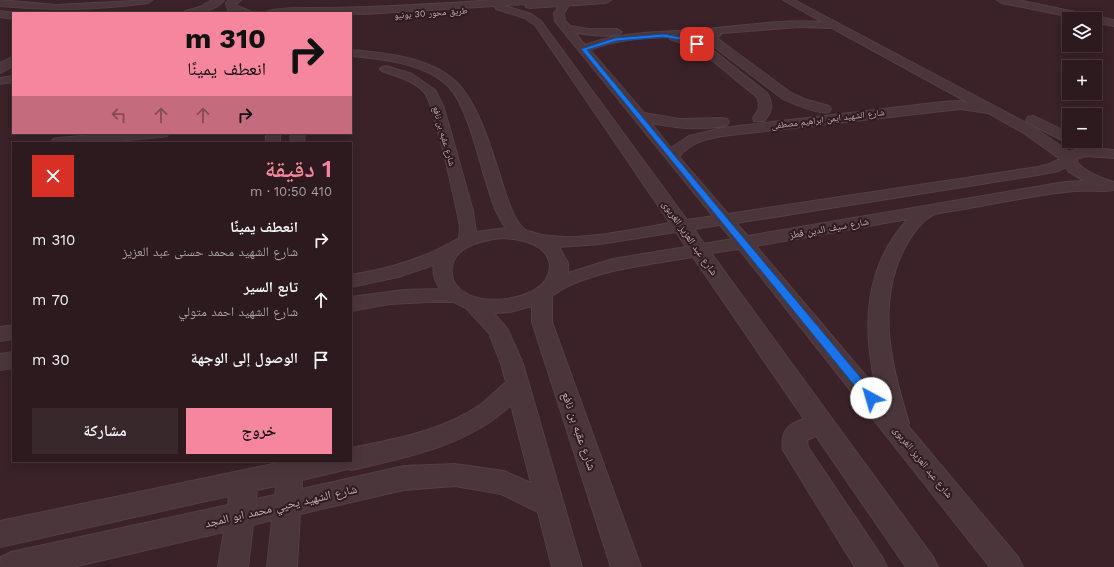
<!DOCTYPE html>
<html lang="ar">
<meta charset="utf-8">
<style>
:root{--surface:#2c1a1e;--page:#38272b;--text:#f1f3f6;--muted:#a6a1a4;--line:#48383c;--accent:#f6869d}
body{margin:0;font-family:"Work Sans","Noto Naskh Arabic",sans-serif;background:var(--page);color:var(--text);direction:rtl;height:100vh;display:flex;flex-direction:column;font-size:15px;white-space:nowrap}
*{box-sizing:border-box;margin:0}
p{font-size:13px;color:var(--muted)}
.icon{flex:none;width:22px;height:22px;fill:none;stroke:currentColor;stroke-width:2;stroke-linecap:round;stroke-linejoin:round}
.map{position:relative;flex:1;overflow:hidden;direction:ltr}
.sheet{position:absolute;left:12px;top:142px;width:340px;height:320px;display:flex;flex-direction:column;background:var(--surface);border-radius:0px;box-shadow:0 2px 10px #0003,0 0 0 1px var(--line);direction:rtl}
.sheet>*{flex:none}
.banner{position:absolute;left:12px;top:12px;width:340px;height:122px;border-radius:0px;box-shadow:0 2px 10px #0003,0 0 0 1px var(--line);direction:rtl;background:#f6869d;color:#111;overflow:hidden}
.fabs{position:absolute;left:1062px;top:12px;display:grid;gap:8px}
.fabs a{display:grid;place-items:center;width:40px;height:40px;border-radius:0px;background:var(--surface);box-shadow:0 2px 10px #0003,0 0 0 1px var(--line);font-size:20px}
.pin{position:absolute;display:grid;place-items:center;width:34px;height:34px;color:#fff;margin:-17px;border-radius:8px;box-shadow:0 2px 6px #0006}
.me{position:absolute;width:44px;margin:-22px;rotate:321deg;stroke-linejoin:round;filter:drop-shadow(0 0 3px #0008)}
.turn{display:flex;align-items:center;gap:14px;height:84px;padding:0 20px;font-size:18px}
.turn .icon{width:52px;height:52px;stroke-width:2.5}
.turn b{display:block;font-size:28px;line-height:34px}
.lanes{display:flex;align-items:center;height:38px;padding:0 20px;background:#0003;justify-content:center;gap:20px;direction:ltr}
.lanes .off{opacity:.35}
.round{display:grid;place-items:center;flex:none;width:42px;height:42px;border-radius:0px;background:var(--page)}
.summary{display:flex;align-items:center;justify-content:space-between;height:68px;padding:0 20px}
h1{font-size:24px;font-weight:600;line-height:30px;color:var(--accent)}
.cta{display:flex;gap:8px;margin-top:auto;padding:8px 20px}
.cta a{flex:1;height:46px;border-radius:0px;background:var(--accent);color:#111;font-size:16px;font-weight:600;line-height:46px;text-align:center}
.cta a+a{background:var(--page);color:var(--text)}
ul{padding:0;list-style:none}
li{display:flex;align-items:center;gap:12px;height:60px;padding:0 20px}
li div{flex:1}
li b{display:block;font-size:15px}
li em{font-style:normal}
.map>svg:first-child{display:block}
</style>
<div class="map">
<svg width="1114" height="567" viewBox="0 0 1114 567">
<rect width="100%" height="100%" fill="#3a2228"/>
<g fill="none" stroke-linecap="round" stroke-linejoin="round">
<defs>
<g id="minor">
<path d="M0 0 56 5 152 0 148 3C98 10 50 11 0 6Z"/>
<path d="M566 0 570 3 564 13 565 21 570 26 589 29H617L622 32C615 39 585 34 575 33L585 45C624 30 665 33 706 29 744 26 783 19 822 22L783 0H794L1032 126 1069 152 1085 147 1114 150V158L1085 156 1077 159V162C1085 172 1103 179 1114 182V190C1105 192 1086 190 1075 191 1038 194 1000 203 964 209 955 211 937 212 931 216 920 222 910 238 904 249 876 305 891 366 909 423L908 426 1018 557 1023 567H990L739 249 711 253 933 557 938 567H906L816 436 807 440 808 447 882 557 887 567H855L783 450C780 432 788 424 804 419L693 257C652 264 584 271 552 296V322L641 567H611L532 322V306L510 312 494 313 508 330 523 364 582 567H552L538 512 501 494 455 486 404 490 300 514 297 567H267L272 520 253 525 248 567H218L224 532 73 567H0L1 557 11 552 228 505 229 496 0 547V521L287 461H351V448C395 439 442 431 480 405 489 398 497 390 506 382L501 364 489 333 466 308 454 302H429L390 304 351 311V297L403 290 440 289C435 280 432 274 434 265L398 277 351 287V275C389 269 426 258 459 238L460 226 457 211C452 190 435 104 424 92 413 80 396 76 382 71L380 69 382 67 386 66 412 74 435 90 444 108 473 211 476 232 506 228C494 213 490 193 484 175 477 151 466 105 449 87 425 63 383 59 351 56V50C385 53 430 57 456 82 480 104 495 161 505 192 509 203 516 225 527 231 529 232 533 232 535 233 570 244 634 229 670 223L535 25 525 18 496 9 495 7 499 4 531 14 541 21 687 220 713 216 555 21 554 13 563 1ZM799 27 832 28 969 103 960 101 942 102 722 128 689 136 671 148 651 123C675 128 703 131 727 125L729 122 727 119 722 118 680 119 644 113 590 50C615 40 642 38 669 37L670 39 697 48 758 98 759 108 753 118 754 121H764C772 112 774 104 767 93L705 44 682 36 709 34 708 40 713 46 783 99C794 104 818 115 829 112L831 109 829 106 804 99 791 93 718 39 719 36 722 33ZM960 109 988 113 1022 132 1060 159 1049 164 1038 167 728 214 679 157C689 143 706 139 722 136ZM1066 167 1069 172 1084 181 1065 182 748 236 736 223 1038 175 1058 171ZM908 219C864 267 862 327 876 388L756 246ZM720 225 732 239 704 244 694 229ZM676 232 686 247 613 259 568 273V263L559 247 600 244ZM502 238C521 239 548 243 550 266 549 279 542 286 531 292 509 302 469 306 454 282 452 277 451 272 452 267 455 245 484 240 502 238ZM511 405 531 483 504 471 455 464 404 466 302 489V480L348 469 351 470C406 458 469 445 511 405ZM276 486 275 495 256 499 257 490Z"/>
<path d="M13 76V82L0 84V78Z"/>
<path d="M1033 116 1069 133V141H1073H1064L1028 123 1026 120 1028 117Z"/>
<path d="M115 133H169L167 136 162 137 94 143 51 142 53 139 58 138Z"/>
<rect x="266" y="133" width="14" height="10"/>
<path d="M291 133H305L304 143H290Z"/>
<path d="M13 325V339L0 341V327Z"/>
<path d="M13 352V368L0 370V354Z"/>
</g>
<g id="tertiary">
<path d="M212 0H224C214 12 199 13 184 13L185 11 200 7Z"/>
<path d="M229 0H241L236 4 237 6 250 11 251 13H236L228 10 226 3Z"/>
<path d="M495 0H611L606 3 530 8 526 7 525 4 365 14 265 13C270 7 309 8 318 8 377 8 436 4 495 0Z"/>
<path d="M997 0H1018L1114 20V26L1095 22V19H1081L1002 3Z"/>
<path d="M0 11 14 13 13 19 0 17Z"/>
<path d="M13 57V66L0 73V63Z"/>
</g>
</defs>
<!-- minor casing -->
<use href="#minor" stroke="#533f44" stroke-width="2"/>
<!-- tertiary casing -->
<use href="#tertiary" stroke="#533f44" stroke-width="2"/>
<!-- minor -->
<use href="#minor" fill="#4b363b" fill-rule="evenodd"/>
<!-- tertiary -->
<use href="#tertiary" fill="#4b363b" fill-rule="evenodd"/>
</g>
<!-- route -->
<path fill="#1a73e8" stroke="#114b97" d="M663 34 685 38 700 44 697 46 682 40 663 37 616 41 587 50C682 166 780 280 875 395L877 398 875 401 871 403 867 401 581 49 615 38Z"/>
<g text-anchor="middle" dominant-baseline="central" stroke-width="4" stroke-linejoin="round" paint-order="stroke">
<!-- far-street labels -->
<g font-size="9" fill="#c6b1b5" stroke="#2f1b20">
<text transform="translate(431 13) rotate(-4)">طريق محور 30 يونيو</text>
<text transform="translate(828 119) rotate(-7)">شارع الشهيد ايمن ابراهيم مصطفى</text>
<text transform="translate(444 136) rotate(74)">شارع عقبه بن نافع</text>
</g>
<!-- street labels -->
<g font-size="10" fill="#c6b1b5" stroke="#2f1b20">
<text transform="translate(829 228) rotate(-10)">شارع سيف الدين قطز</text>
<text transform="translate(690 238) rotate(55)">شارع عبد العزيز الغربوى</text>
<text transform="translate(923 462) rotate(51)">شارع عبد العزيز الغربوى</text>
</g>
<!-- near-street labels -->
<g font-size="12" fill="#c6b1b5" stroke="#2f1b20">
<text transform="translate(579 431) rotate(71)">شارع عقبه بن نافع</text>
<text transform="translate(281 506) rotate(-13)">شارع الشهيد يحيي محمد ابو المجد</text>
</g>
</g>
</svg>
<div class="fabs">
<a><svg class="icon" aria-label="layers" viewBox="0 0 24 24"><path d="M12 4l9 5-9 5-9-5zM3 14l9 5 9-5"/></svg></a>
<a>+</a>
<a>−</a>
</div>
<div class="pin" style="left:697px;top:44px;background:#d93025"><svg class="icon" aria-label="arrive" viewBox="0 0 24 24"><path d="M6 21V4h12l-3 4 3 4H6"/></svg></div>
<svg class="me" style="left:871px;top:398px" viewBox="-20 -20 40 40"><circle r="19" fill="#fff"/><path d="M0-13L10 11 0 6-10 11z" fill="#1a73e8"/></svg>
<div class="banner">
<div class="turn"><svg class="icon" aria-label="right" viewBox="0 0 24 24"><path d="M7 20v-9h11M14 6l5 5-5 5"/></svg><div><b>310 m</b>انعطف يمينًا</div></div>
<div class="lanes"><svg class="icon off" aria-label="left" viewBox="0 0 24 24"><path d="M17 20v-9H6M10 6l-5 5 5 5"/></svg><svg class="icon off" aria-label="ahead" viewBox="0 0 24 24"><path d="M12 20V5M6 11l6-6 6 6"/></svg><svg class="icon off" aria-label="ahead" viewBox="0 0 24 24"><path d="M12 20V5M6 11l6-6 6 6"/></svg><svg class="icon" aria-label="right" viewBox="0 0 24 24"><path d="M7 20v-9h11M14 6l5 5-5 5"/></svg></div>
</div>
<section class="sheet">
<div class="summary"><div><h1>1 دقيقة</h1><p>410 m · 10:50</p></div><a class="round" style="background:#d93025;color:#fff"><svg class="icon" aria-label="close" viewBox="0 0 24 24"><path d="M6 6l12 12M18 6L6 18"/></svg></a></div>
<ul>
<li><svg class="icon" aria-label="right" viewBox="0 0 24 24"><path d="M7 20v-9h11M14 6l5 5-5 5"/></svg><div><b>انعطف يمينًا</b><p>شارع الشهيد محمد حسنى عبد العزيز</p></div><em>310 m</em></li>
<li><svg class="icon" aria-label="ahead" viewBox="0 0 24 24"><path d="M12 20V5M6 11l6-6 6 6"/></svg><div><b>تابع السير</b><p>شارع الشهيد احمد متولي</p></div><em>70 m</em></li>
<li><svg class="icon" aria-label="arrive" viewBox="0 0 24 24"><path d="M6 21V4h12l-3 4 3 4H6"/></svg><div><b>الوصول إلى الوجهة</b></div><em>30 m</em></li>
</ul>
<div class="cta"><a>خروج</a><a>مشاركة</a></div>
</section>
</div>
